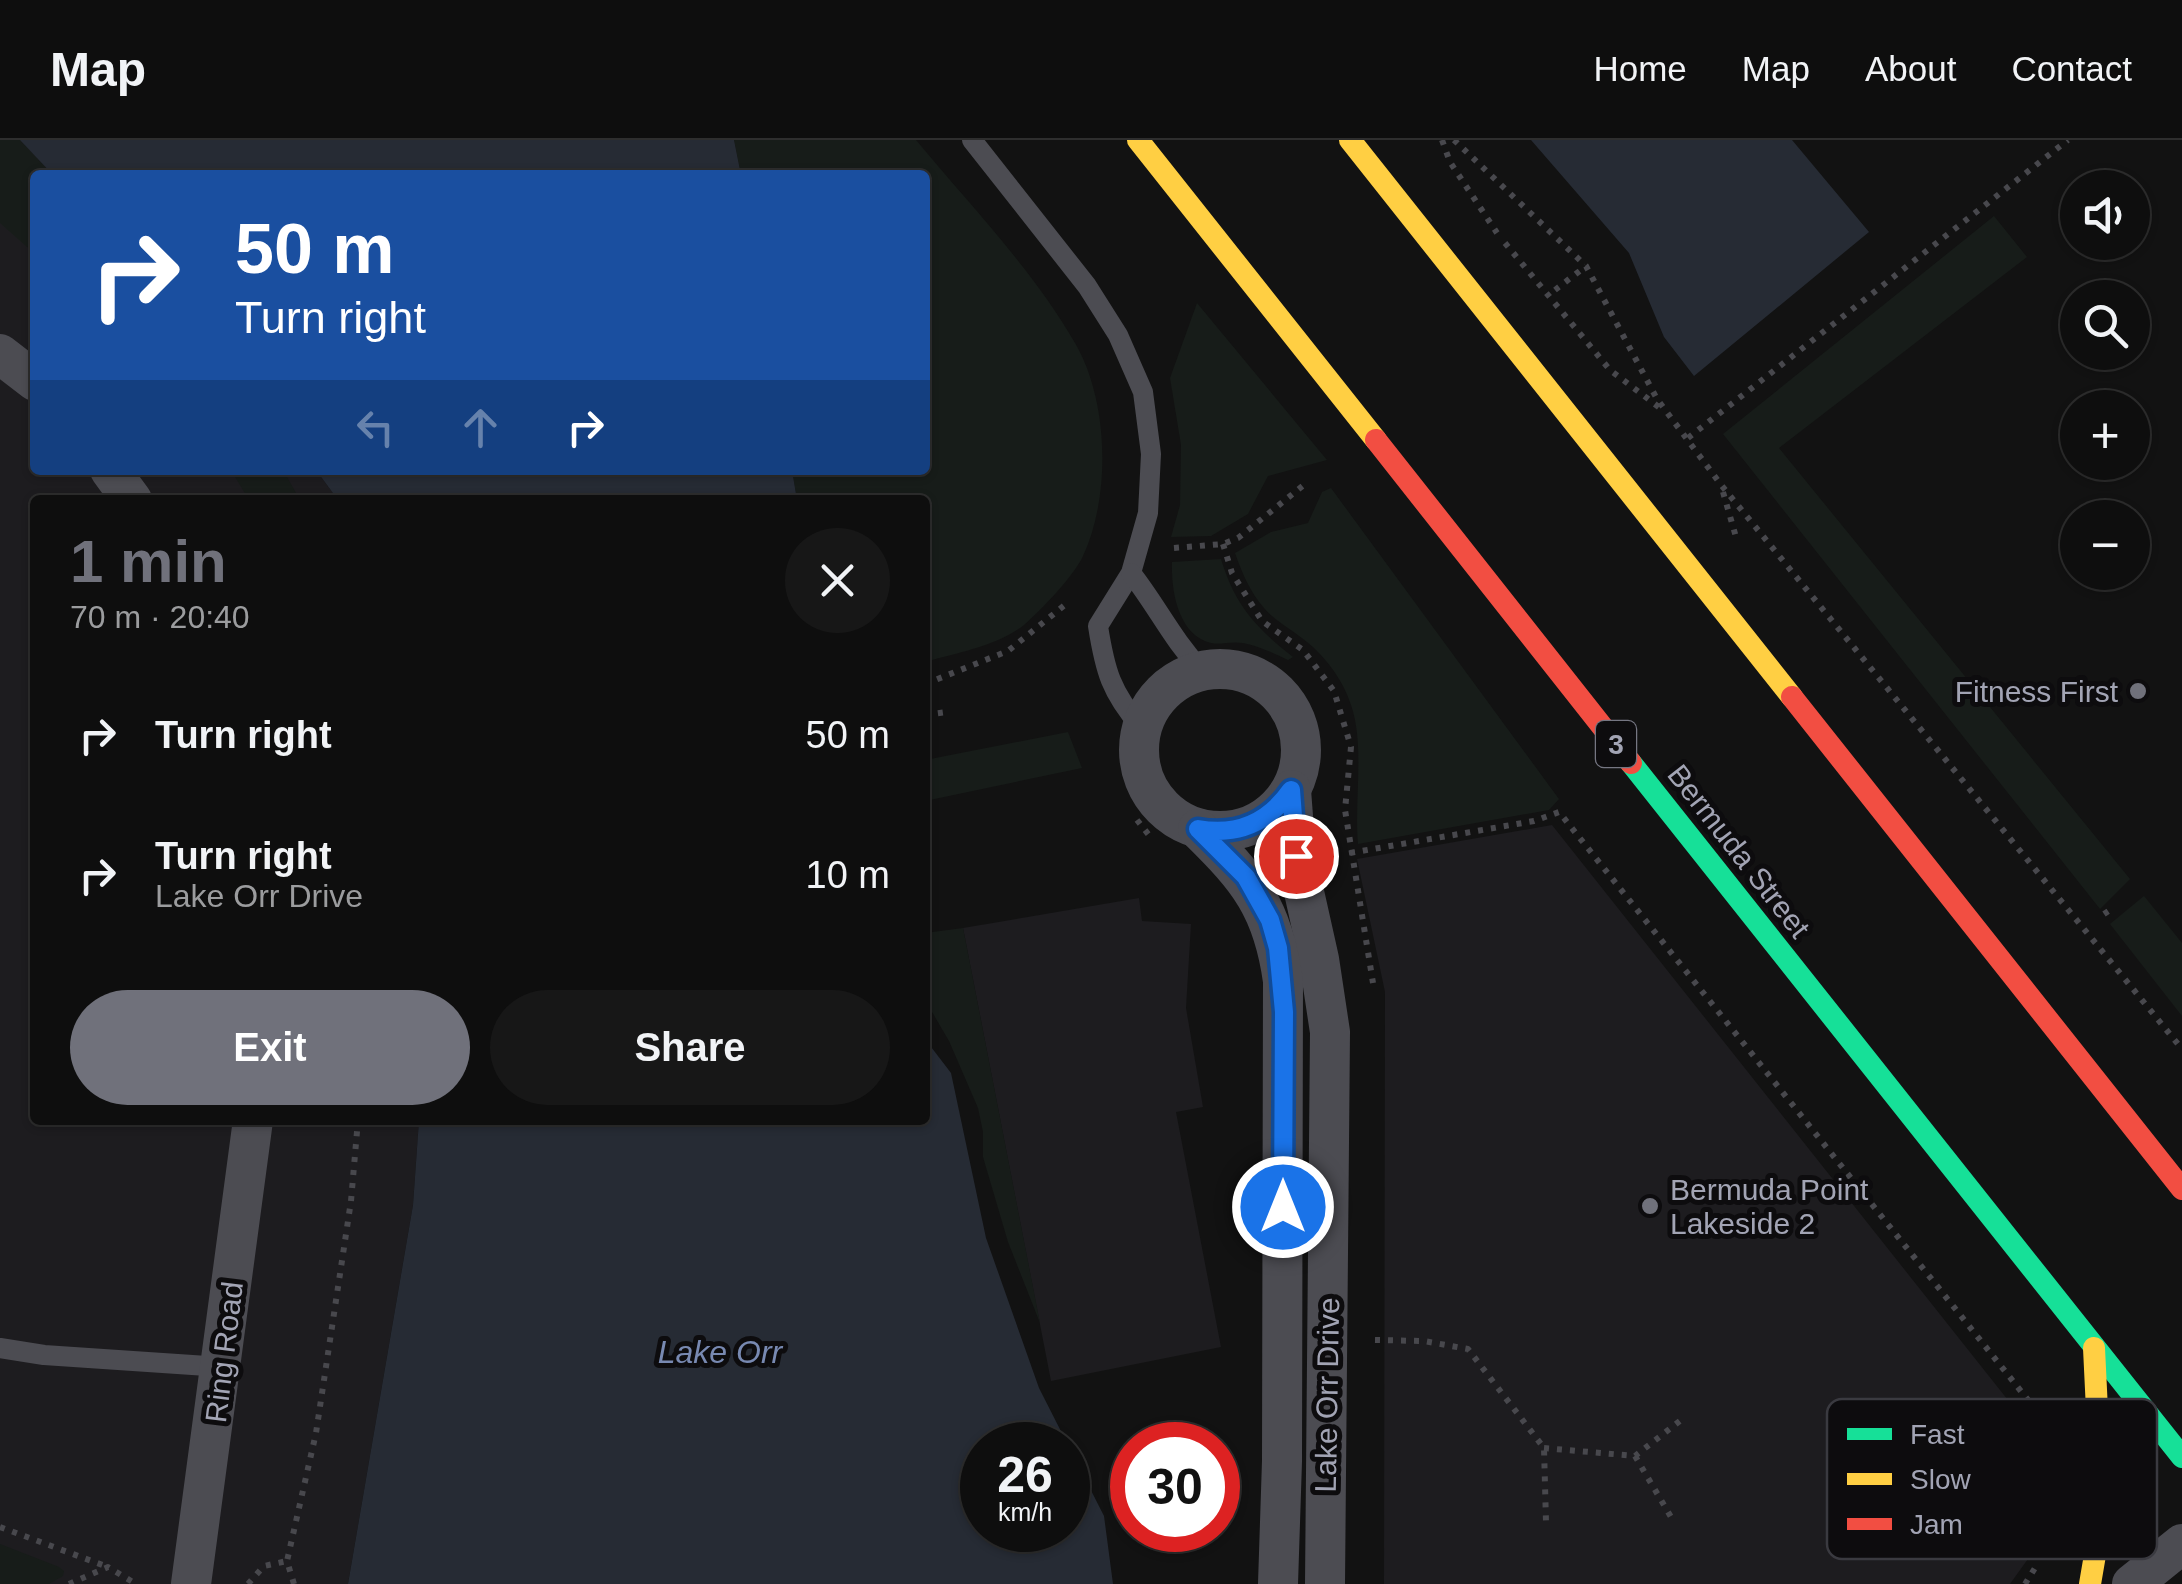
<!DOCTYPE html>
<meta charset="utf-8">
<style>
:root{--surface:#0e0e0e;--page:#171717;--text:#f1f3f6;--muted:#9b9c9e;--line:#2e2e2e;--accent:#70717b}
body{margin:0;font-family:Helvetica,sans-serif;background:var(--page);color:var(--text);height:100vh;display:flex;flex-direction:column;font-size:38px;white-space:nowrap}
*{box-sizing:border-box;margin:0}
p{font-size:32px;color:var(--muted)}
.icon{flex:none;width:55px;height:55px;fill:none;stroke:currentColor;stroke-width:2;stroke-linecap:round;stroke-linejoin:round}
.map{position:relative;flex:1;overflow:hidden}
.drawer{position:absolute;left:30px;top:355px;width:900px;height:630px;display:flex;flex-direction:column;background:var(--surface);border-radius:10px;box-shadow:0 2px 8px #0004,0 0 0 2px var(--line)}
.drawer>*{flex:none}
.guide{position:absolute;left:30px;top:30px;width:900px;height:305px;border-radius:10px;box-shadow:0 2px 8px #0004,0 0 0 2px var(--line);background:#1a4fa0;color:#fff;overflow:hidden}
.buttons{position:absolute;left:2060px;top:30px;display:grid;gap:20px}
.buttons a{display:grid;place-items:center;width:90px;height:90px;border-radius:50%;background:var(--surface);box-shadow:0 2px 8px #0004,0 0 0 2px var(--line);font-size:50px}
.speed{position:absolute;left:960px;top:1282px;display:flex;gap:20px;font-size:50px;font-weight:700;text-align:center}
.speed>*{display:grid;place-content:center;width:130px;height:130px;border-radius:50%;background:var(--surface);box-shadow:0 2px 8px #0004,0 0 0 2px var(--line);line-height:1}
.speed small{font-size:25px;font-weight:400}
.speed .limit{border:15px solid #d22;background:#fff;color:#111}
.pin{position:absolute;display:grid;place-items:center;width:85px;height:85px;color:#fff;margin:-42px;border:5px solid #fff;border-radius:50%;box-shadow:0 2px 10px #0007}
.me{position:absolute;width:110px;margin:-55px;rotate:0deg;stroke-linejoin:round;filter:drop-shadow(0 0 8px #0008)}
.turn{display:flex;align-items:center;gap:35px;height:210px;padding:0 40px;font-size:45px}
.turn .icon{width:130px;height:130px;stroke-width:2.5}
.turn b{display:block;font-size:70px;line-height:85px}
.lanes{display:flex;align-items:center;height:95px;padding:0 40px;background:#0003;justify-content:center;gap:50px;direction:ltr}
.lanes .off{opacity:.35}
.round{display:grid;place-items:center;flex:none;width:105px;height:105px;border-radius:52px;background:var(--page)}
.summary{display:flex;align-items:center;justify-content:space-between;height:170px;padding:0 40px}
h1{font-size:60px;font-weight:600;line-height:75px;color:var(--accent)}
.action{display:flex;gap:20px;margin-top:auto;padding:20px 40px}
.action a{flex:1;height:115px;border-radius:60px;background:var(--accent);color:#fff;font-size:40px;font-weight:600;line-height:115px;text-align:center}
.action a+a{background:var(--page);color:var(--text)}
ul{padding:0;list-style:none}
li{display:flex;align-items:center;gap:30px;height:140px;padding:0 40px}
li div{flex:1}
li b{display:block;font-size:38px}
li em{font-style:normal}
header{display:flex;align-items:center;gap:60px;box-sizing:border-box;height:140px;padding:0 50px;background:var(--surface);border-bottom:2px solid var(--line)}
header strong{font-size:48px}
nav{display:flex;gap:55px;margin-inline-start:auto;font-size:35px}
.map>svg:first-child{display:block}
</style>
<header>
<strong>Map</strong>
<nav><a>Home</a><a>Map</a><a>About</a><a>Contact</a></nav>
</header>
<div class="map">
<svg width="2182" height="1444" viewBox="0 0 2182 1444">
<rect width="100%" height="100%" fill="#121212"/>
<!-- built -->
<g fill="#1d1c1f">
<path d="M0 0H20L53 35H35V330H316L338 360H35V980H419L413 1065 348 1444H0Z"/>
<path d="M1552 685 2019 1274 2044 1331 2049 1365 2038 1405 2010 1444H1384L1385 852 1357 719Z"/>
<path d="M1139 758 1142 781 1191 784 1186 868 1203 967 1176 972 1221 1207 1051 1241 963 788Z"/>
</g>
<!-- green -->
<g fill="#171c19">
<path d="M0 0H20L53 35H35V114L0 83Z"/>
<path d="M734 0H916C969 64 1034 131 1075 203 1109 261 1111 356 1083 416 1074 436 1041 470 1024 485 997 506 957 513 925 522V360H797L792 330H925V35H741Z"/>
<path d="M1994 76 2027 117 1779 308 2130 739 2100 769 1723 294Z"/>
<path d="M1197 163 1327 320 1268 336 1248 374 1211 396 1171 397 1180 365 1181 305 1170 238Z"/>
<path d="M231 330H283L300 360H249Z"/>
<path d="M1331 348 1559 659 1549 670 1358 704C1354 661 1365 605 1351 565 1344 542 1326 517 1307 502 1293 490 1276 482 1264 468 1250 452 1242 433 1235 413L1271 392 1308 383 1322 352Z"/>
<path d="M1221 419C1235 465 1255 487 1293 517L1288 520C1273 513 1259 506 1243 503 1232 501 1221 505 1211 503 1178 495 1171 451 1172 422Z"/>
<path d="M1068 592 1082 628 925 661V620Z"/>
<path d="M2144 756 2182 803V876L2110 784Z"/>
<path d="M963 788 1040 1183 1008 1102 983 1017V992L978 968 949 901 925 860V793Z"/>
<path d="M0 1404 59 1427 64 1431 63 1436 49 1444H0Z"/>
</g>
<!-- water -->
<g fill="#262b34" fill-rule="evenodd">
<path d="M20 0H734L741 35H53Z"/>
<path d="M1531 0H1792L1869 92 1694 236 1664 197 1629 113Z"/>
<path d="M316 330H792L797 360H338Z"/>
<path d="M925 899 951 933 986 1098 1039 1248 1104 1376 1113 1444H348L413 1065 419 980H925ZM982 1305H1068V1390H982Z"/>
</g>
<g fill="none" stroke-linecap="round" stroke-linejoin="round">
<!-- path -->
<g stroke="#48484d" stroke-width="6" stroke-dasharray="5 8" stroke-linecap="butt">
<path d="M1442 0 1450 22 1497 93"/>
<path d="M1454 0 1586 126 1657 259 1722 346 2182 909"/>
<path d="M1505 103 1610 230 1664 271"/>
<path d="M1555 150 1586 126"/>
<path d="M1688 298 2068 0"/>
<path d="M1723 352 1736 397"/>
<path d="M1223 404 1232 433 1262 481 1303 510 1334 551 1351 607 1345 670 1373 843"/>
<path d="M1174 408 1223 404 1238 398 1305 344"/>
<path d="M925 544 1008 511 1066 464"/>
<path d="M925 575 947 572"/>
<path d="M1137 680 1152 699"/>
<path d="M1350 713 1534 681 1559 672 2040 1275 2043 1284"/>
<path d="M2104 774 2110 770"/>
<path d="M1375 1200 1424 1201 1468 1209 1544 1308 1546 1382"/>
<path d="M1544 1308 1635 1316 1685 1277"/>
<path d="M1635 1316 1671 1377"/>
<path d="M0 1387 108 1427"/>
<path d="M69 1444 108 1427 136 1444"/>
<path d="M248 1444 264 1426 287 1421"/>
<path d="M294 1444 287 1421 316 1293 351 1061 358 980"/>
<path d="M2025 1444 2035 1428"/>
</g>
<!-- lane -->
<g stroke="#4c4c52" stroke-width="20">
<path d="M972 0 1087 146 1118 195 1143 252 1151 314 1148 373 1131 433 1098 486C1105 531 1111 552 1141 587"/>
<path d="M1131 433C1157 466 1172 499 1202 531"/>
<path d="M0 1208 44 1215 222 1227"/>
</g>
<!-- street -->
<g stroke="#4c4c52" stroke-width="40">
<path d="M0 214 35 241"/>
<path d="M110 330 132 360"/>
<circle cx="1220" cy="610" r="81"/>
<path d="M1291 650 1296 716 1319 819 1330 892 1325 1444"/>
<path d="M1198 689C1249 739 1273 768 1283 841L1282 1321 1278 1444"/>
<path d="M191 1444 253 980"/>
<path d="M2132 1444 2182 1404"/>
</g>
<!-- fast -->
<path stroke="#16e098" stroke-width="22" d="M1631 623 2182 1317"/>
<!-- slow -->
<g stroke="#ffcf43" stroke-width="22">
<path d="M1138 0 1376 300"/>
<path d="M1350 0 1792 557"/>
<path d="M2090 1444 2102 1374 2094 1208"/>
</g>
<!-- jam -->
<g stroke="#f24e42" stroke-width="22">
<path d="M1376 300 1631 623"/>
<path d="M1792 557 2182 1049"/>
</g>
</g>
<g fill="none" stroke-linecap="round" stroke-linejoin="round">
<defs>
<path id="route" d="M1283 1067 1284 872 1278 808 1270 780 1246 737 1198 689C1237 696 1268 683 1291 650L1296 716"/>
</defs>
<!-- route casing -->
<use href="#route" stroke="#114b97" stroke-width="25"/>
<!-- route -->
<use href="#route" stroke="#1a73e8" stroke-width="18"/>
</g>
<!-- markers -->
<g fill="#70717b" stroke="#0d0c0e" stroke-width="4">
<circle cx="2138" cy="551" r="10"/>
<circle cx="1650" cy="1066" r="10"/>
</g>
<g text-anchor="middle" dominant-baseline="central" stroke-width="10" stroke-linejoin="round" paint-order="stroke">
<!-- shield labels -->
<rect fill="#0d0c0e" stroke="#757682" stroke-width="2.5" x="1596" y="581" width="40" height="46" rx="8"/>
<g font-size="28" font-weight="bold" fill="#a2a4b4">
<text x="1616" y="604">3</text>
</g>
<!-- poi labels -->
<g font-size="30" fill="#a2a4b4" stroke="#0d0c0e" text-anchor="end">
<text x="2118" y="551">Fitness First</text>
<text x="1670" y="1049" text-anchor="start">Bermuda Point<tspan x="1670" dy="34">Lakeside 2</tspan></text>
</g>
<!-- street labels -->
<g font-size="30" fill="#a2a4b4" stroke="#0d0c0e">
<text transform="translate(1739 711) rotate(52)">Bermuda Street</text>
<text transform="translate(224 1212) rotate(-83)">Ring Road</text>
<text transform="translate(1327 1255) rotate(-89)">Lake Orr Drive</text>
</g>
<!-- water labels -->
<g font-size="32" font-style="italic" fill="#7889b1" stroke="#0d0c0e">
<text x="720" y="1212">Lake Orr</text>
</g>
</g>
<!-- legend -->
<rect x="1827" y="1259" width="330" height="160" rx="15" fill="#0d0c0e" stroke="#3a3a40" stroke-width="2.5"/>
<rect x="1847" y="1288" width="45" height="12" fill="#16e098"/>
<rect x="1847" y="1333" width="45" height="12" fill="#ffcf43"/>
<rect x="1847" y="1378" width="45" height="12" fill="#f24e42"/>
<g font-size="28" fill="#a2a4b4">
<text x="1910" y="1304">Fast</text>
<text x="1910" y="1349">Slow</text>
<text x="1910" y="1394">Jam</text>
</g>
</svg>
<div class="buttons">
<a><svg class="icon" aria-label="sound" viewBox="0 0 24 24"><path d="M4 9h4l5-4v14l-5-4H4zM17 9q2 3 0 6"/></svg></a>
<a><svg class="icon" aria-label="search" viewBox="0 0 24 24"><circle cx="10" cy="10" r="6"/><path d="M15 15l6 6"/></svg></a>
<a>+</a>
<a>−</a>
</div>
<div class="speed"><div>26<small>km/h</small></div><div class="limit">30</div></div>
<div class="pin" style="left:1296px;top:716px;background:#d93025"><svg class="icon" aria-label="arrive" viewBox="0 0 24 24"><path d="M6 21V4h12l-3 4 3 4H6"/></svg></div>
<svg class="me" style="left:1283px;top:1067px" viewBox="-20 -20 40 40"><circle r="17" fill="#1a73e8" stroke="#fff" stroke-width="3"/><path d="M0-11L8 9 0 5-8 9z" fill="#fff"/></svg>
<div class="guide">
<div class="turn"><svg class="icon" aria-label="right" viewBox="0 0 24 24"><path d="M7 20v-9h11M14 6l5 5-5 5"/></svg><div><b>50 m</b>Turn right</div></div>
<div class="lanes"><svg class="icon off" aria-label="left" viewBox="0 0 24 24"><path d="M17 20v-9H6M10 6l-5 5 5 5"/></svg><svg class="icon off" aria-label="ahead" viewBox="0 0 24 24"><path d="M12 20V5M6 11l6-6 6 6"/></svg><svg class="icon" aria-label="right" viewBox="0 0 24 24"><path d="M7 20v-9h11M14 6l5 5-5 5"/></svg></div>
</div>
<section class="drawer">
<div class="summary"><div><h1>1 min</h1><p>70 m · 20:40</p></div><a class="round"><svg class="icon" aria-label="close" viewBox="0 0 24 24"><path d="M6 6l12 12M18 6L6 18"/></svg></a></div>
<ul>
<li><svg class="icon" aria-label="right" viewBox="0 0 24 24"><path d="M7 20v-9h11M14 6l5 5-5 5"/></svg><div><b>Turn right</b></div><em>50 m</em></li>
<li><svg class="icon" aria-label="right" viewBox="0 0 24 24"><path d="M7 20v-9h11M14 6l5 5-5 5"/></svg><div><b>Turn right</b><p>Lake Orr Drive</p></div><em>10 m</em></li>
</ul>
<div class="action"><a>Exit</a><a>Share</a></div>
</section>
</div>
